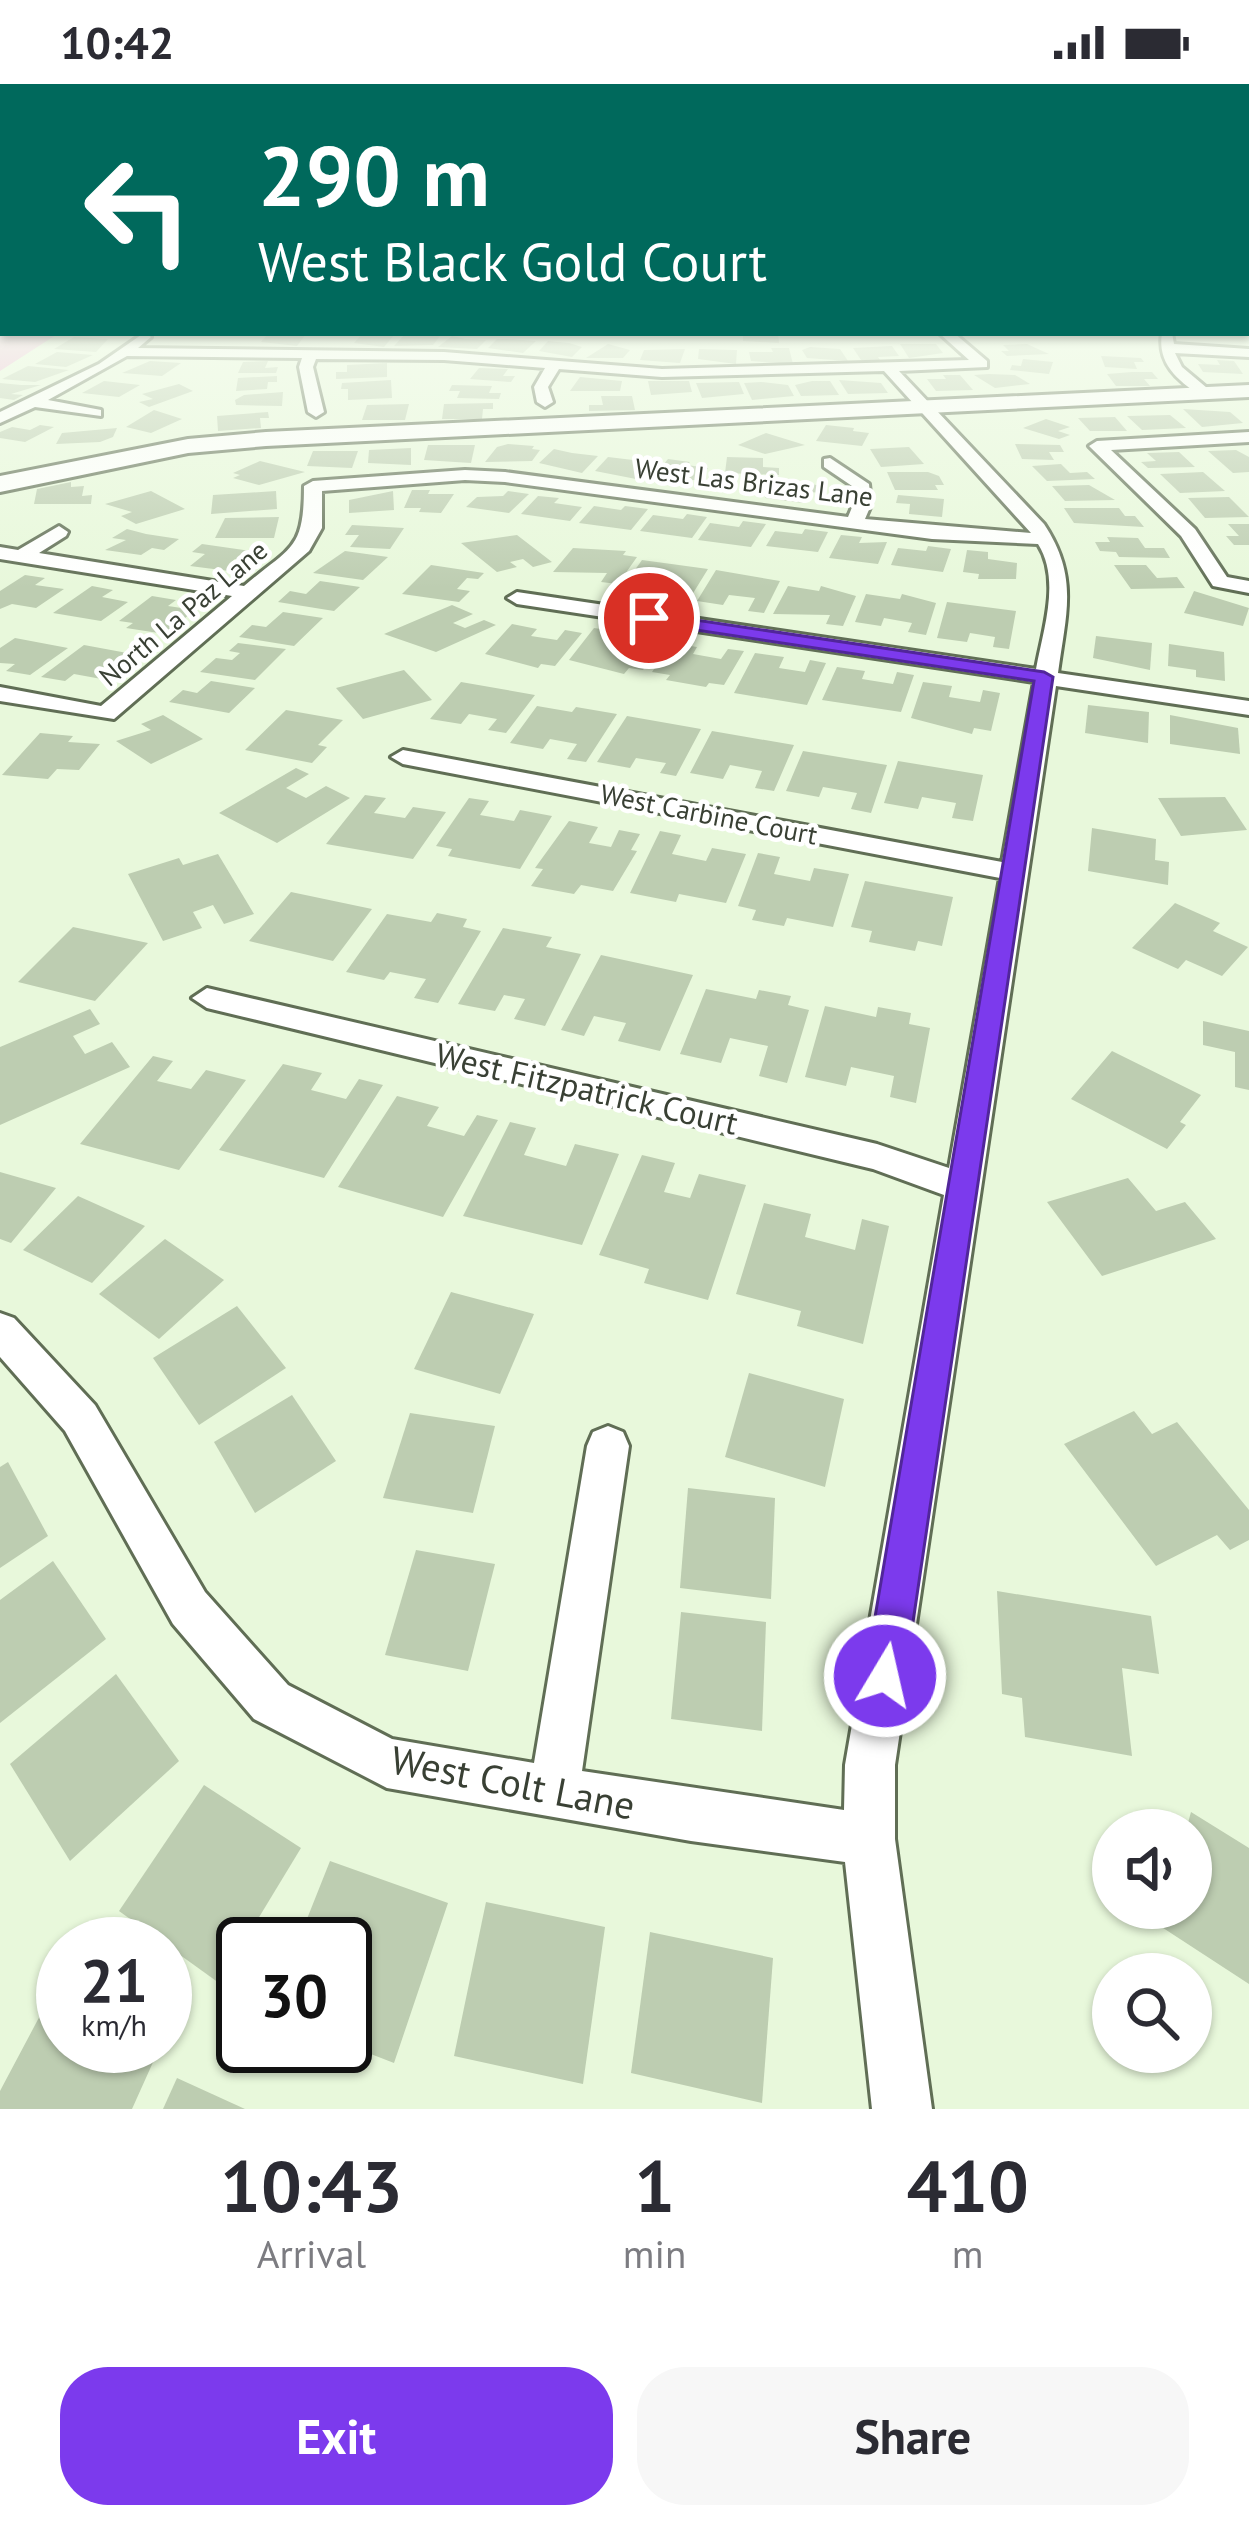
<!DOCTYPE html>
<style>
:root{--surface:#fff;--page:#f7f7f7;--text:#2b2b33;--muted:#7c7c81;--accent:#7c3aed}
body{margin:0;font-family:"PT Sans",sans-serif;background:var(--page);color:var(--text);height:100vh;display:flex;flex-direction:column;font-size:45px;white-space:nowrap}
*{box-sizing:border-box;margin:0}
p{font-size:39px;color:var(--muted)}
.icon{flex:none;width:66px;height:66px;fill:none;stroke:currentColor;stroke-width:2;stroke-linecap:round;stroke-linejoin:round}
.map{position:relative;height:2025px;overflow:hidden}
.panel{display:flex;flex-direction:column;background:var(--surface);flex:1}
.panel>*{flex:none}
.guide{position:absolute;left:0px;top:0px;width:1251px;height:252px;box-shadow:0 3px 9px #0004;background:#00695c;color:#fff;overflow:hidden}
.buttons{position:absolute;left:1092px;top:1725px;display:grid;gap:24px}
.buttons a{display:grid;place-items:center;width:120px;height:120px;border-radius:50%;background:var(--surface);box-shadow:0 3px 9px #0004;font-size:60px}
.speed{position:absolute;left:36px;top:1833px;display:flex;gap:24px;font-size:60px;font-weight:700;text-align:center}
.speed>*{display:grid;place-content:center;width:156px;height:156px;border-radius:50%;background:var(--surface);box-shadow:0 3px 9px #0004;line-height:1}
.speed small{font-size:30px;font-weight:400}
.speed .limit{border:6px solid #111;border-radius:18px;background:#fff;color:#111}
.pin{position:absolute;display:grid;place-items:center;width:102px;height:102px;color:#fff;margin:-51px;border:6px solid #fff;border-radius:50%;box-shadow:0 3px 12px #0007}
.me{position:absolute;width:132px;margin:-66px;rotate:9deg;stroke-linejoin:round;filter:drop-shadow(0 0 9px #0008)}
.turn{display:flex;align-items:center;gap:42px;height:252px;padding:0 60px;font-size:54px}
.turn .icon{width:156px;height:156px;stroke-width:2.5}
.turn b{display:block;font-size:84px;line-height:102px}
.eta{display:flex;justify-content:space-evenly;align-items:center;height:204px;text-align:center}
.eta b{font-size:72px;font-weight:700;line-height:84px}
.cta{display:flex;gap:24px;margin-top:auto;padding:24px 60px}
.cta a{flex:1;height:138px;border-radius:48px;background:var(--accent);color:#fff;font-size:48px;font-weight:700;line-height:138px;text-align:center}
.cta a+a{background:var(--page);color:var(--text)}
.status{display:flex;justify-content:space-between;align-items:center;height:84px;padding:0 60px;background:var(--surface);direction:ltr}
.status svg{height:33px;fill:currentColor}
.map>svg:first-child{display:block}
</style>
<div class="status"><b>10:42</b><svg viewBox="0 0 49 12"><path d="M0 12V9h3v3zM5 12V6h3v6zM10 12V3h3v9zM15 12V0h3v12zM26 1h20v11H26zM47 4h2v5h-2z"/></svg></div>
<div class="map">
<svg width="1249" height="2025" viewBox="0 0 1249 2025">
<rect width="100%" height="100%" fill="#e8f8db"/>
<!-- green -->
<path fill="#efa7d6" d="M0 221 3 249H59L0 287Z"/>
<!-- building -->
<g fill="#bdcdb1">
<path d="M269 249 306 250 297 262 261 258Z"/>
<path d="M743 249H778L779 259 743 257Z"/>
<path d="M362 250 394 251 384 263 354 259Z"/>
<path d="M404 251 440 252 433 261 394 262Z"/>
<path d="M452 252 466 255 486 256 477 265 438 263Z"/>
<path d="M74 253 108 255 96 268 54 265Z"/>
<path d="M497 255H507L536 257 523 269 488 264Z"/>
<path d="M548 257 569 259 582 263 572 273 539 267Z"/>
<path d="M608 260 630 266 623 274H586Z"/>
<path d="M900 260H936L943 269 909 274Z"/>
<path d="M1027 260 1049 270 1007 272 1001 267H1009L1003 261Z"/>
<path d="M892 262 899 272 878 273 880 276H861L853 264Z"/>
<path d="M810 263 840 265 848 277 807 274 802 266Z"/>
<path d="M771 264H789L793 280 751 277 749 268H773Z"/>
<path d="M685 265 680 279 640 276 644 266Z"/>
<path d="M699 265 737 266 736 280 698 275Z"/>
<path d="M57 268 93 271 66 283 35 280Z"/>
<path d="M1101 272 1141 274 1144 278H1134L1137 285 1105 283Z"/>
<path d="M1023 275 1053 278 1049 290 1010 286 1012 281 1021 282Z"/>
<path d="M1217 276 1234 277 1243 290 1203 288 1198 280 1220 281Z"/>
<path d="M150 277 181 279 162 292 122 289Z"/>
<path d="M268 277 265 284 278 283 276 289H238L243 278Z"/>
<path d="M387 279V293L336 295V288H347V281Z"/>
<path d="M28 282 69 286 35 298 2 295Z"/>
<path d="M479 284 508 285 503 292H515L511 298 470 295Z"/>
<path d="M1132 288H1152L1158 295H1144L1150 302H1116L1107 290Z"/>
<path d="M989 290 1015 291 1030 300 995 304 974 291Z"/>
<path d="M943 291H960L973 306 936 307 927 295H946Z"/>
<path d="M277 292V298H268L267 305 236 307 238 294Z"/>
<path d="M580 293 622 297 620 307H570Z"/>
<path d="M391 296 392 314 348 316V305H341L342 299Z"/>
<path d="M839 296 881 299 888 309 848 310Z"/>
<path d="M104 297 140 301 119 313 82 309Z"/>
<path d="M648 297H689L692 308 651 311Z"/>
<path d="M812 297H830L839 311 801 312 795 301Z"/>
<path d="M739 298 744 310 702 314 696 299Z"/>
<path d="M761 298 788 301 794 312 752 316 744 299Z"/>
<path d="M0 299 21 301H41L11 310 23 311 14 316 0 314Z"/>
<path d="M179 300 193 307 149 323 139 318 153 315 142 310Z"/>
<path d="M452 301 492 302 489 309H501L499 315 457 314 460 307H449Z"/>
<path d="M283 308 282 322 236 321 235 316 244 311Z"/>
<path d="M601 312H632L635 326 589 327V321H603Z"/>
<path d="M493 319V325H483L482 335H442L444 320Z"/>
<path d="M409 320 405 336H362L367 321Z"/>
<path d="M1183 325 1230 328 1243 339 1202 343Z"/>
<path d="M154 326 182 335 151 349 126 343Z"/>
<path d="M268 328 269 334H260L261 344 218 347 217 332Z"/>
<path d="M1170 331 1186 344 1142 346 1127 332Z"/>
<path d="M1115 333 1127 347H1090L1078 334Z"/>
<path d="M1046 335 1070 343 1058 347 1070 351 1059 355 1023 344Z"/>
<path d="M40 341 54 343 25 358 0 354V348L12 343 30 346Z"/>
<path d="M826 341 854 344 853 347 869 349 862 362 816 357Z"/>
<path d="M117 344 113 353 100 358 56 360 62 349Z"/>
<path d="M766 349 805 361 765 370 738 361Z"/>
<path d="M508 360 534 362 532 365 540 366 532 377 485 378 497 363Z"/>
<path d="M1015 360 1060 361 1064 368H1049L1054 376 1022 375Z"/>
<path d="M428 361H475L471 379 424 376Z"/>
<path d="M909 363 924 380 881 383 870 365Z"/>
<path d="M411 364V381L368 379 369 366Z"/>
<path d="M554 365 572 369 598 372 582 389 539 379Z"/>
<path d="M1236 366 1249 373V388L1233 389 1208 367Z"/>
<path d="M313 367H358L352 384 307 382Z"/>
<path d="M1179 368 1195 383 1148 384 1141 378 1156 377 1147 369Z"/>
<path d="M608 373 650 378 636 395 595 387Z"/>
<path d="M727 373 763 374V383L779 384V391L725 389Z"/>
<path d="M668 375 690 378 687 381 708 384 699 396 650 397Z"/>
<path d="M260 377 305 388 259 401 233 394 240 391 233 389Z"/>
<path d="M1061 380 1070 389 1087 388 1095 395 1047 397 1032 382Z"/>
<path d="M887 388H928L939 392 944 401H935L938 406H895Z"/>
<path d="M1203 388 1225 407 1180 409 1160 390Z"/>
<path d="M777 396 825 402 821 409 810 408 803 419 765 414Z"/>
<path d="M71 398V403L84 402 82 412 92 411 91 420H34L37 405Z"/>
<path d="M1089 401 1115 416 1065 417 1052 402Z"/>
<path d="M412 406H430L428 410H454L441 429 419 428 421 424H404Z"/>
<path d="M151 407 185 425 136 440 121 432 132 428 105 420Z"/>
<path d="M276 407 277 425 211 430 213 411Z"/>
<path d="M393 407 394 426 349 429V416Z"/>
<path d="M508 407 529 410 509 429 466 423 477 413 503 412Z"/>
<path d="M898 411 944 415 942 433 909 430 910 420 896 419Z"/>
<path d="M538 412 559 414 554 419 582 423 570 437 521 430Z"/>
<path d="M1229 413 1249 433 1205 434 1188 414Z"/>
<path d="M594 422 621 426 625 422 648 425 631 446 579 439Z"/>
<path d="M1064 424H1119L1125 432H1135L1144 443 1074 439Z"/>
<path d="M687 430 707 433 692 454 640 447 653 431 683 435Z"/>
<path d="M279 433 274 454H215L225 434Z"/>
<path d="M743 437 766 440 751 463 698 456 710 439 739 443Z"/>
<path d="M1228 440H1249V461H1234L1226 452H1239Z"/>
<path d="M352 441 404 444 390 465 350 463 359 451H345Z"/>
<path d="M127 445 146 450 179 455 164 466 152 464 141 471 105 466 126 456 112 454Z"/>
<path d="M805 445 828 448 818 468 766 462 775 447 802 450Z"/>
<path d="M517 451 552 478 533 483 523 475 510 478 517 483 497 488 461 459Z"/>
<path d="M841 451 862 453 859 459 887 458 878 480 829 474Z"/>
<path d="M1107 453 1138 454 1145 464H1164L1170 474 1119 473 1116 468 1100 467 1095 458H1110Z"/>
<path d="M202 460 257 468 246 476 235 475 229 480 237 481 229 487 190 482 205 470 192 468Z"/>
<path d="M928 462 951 465 943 488 891 481 898 464 926 467Z"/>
<path d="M573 464 626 467 623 471 637 473 618 500 601 498 607 489 553 488Z"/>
<path d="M967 466 988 468V475L1017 479 1016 495H978L979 490 963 488Z"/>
<path d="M345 467 388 473 363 496 313 489Z"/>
<path d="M642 476 708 485 687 519 670 516 675 509 619 508Z"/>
<path d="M431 481 484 489 478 495 467 494 457 505 470 507 459 518 402 510Z"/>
<path d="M1114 481H1146L1157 494 1177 493 1185 504 1131 505Z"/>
<path d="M716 486 780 497 764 529 748 527 755 514 729 511 723 521 697 517Z"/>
<path d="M25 491 45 494 35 501 64 505 36 524 12 520 0 525V507Z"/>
<path d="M320 497 360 503 334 527 278 518 290 507 306 510Z"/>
<path d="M92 502 113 506 102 513 128 518 101 537 53 529Z"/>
<path d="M788 502 819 507 821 502 856 512 843 542 826 540 830 531 773 530Z"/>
<path d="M1194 507 1249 524 1243 542 1184 529Z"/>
<path d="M866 510 900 515 902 510 936 519 926 551 908 548 912 539 884 534 881 542 855 538Z"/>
<path d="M152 512 176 516 168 522 195 526 165 550 126 544 133 539 119 537Z"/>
<path d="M947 518 1016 527 1009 565 993 563 995 553 970 549 967 558 937 554Z"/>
<path d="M452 521 473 530 453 539 465 544 484 536 496 541 436 568 384 550Z"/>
<path d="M283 528 323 534 294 562 239 553 252 541 266 543Z"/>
<path d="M512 540 537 545 531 552 557 556 565 546 582 549 555 582 541 580 538 584 485 570Z"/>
<path d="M594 544 620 548 614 556 641 561 648 551 665 554 643 586 629 584 624 590 569 576Z"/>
<path d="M1096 552 1152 559 1150 586 1093 574Z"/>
<path d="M15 554 68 564 30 591 6 587 15 580 0 579V564Z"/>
<path d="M238 559 286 565 255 596 200 588 216 574 232 576 240 569 229 567Z"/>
<path d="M672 559 697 563 693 570 721 575 728 565 744 567 724 601 709 599 706 603 666 596 670 591 652 588Z"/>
<path d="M1169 560 1224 568 1225 597 1196 593V586L1168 582Z"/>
<path d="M84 561 138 571 107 596 74 590 65 597 41 593Z"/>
<path d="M755 569 784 573 779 584 805 588 810 576 826 579 807 621 734 609Z"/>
<path d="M837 583 865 587 862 595 893 600 897 588 914 591 901 628 822 616Z"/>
<path d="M404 586 432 616 363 635 336 604Z"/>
<path d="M211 597 255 604 229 629 169 618 183 606 197 609Z"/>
<path d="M461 598 535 611 506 649 488 646 497 635 469 630 461 640 430 635Z"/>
<path d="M923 598 952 602 949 613 980 618 983 606 1000 609 991 647 974 644 972 650 911 634Z"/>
<path d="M1088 621 1149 628 1148 659 1085 649Z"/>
<path d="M537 622 572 628 576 623 617 630 586 678 567 675 577 660 550 655 543 665 510 659Z"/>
<path d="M286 626 343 636 318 661 327 663 312 679 245 666Z"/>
<path d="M163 631 203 655 151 680 116 657 151 646 141 640Z"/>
<path d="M1170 631 1238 644 1240 670 1170 660Z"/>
<path d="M627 632 701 645 676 692 660 689 666 679 636 674 630 684 597 678Z"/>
<path d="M712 647 794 661 774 707 755 704 762 687 730 681 723 695 690 689Z"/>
<path d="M40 649 73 652 68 658 100 660 79 686 57 685 48 695 2 691Z"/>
<path d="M803 667 887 681 871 729 851 725 857 709 823 703 819 713 786 707Z"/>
<path d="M898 677 983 691 973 737 952 734 956 719 922 713 918 725 884 719Z"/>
<path d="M296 684 309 690 286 704 306 714 326 702 350 714 277 759 219 729Z"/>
<path d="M365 711 386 714 374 729 405 734 413 723 446 728 413 775 326 760Z"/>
<path d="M1225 713 1247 746 1181 752 1158 714Z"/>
<path d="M469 714 489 717 480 731 514 737 520 726 552 732 520 785 448 772 452 765 436 762Z"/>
<path d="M569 737 598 743 589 759 611 763 619 746 640 750 631 766 637 767 613 807 581 801 574 810 531 802 543 785 535 784Z"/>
<path d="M1092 744 1156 755 1155 776 1169 778 1168 801 1088 787Z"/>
<path d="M660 747 681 751 672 770 706 777 712 764 746 770 726 819 679 810 676 818 630 809Z"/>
<path d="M758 769 780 773 774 790 810 797 814 784 849 790 833 843 787 834 784 842 752 836 756 826 738 822Z"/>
<path d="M218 770 254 830 224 840 213 821 193 828 202 844 163 857 128 790 179 774 183 781Z"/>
<path d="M865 797 953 813 942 862 918 857 915 867 869 858 872 847 851 843Z"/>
<path d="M291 808 372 825 333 877 249 857Z"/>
<path d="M1175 819 1220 839 1213 847 1248 863 1222 892 1186 876 1178 885 1132 864Z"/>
<path d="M437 829 467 835 463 843 481 847 438 919 414 914 426 895 390 888 384 896 346 888 387 830 431 838Z"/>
<path d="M73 843 148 859 95 917 18 898Z"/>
<path d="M503 844 552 853 546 863 581 870 545 942 514 935 525 915 504 911 495 927 458 920Z"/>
<path d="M601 871 693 891 660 967 618 957 626 939 594 932 584 952 561 946Z"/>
<path d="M706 905 756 915 759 906 791 912 788 921 809 926 787 999 759 992 768 962 730 954 721 979 680 970Z"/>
<path d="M825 922 876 933 878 923 911 929 909 940 930 944 916 1019 890 1013 894 992 851 983 846 1002 805 993Z"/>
<path d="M90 925 100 940 73 952 85 970 112 958 130 983 0 1041V963Z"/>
<path d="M1203 937 1249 947V1006L1235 1003V968L1203 961Z"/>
<path d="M1112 967 1201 1011 1180 1038 1186 1041 1167 1065 1071 1015Z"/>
<path d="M153 972 173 977 157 997 191 1005 206 986 246 996 179 1086 80 1060Z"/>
<path d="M283 980 322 989 311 1006 346 1015 359 995 383 1001 324 1094 219 1066Z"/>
<path d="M397 1012 439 1023 427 1042 464 1052 477 1031 498 1036 443 1133 338 1103Z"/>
<path d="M510 1038 536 1044 524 1071 566 1082 575 1060 619 1070 582 1161 463 1132Z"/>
<path d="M642 1071 675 1079 664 1108 690 1114 699 1090 746 1101 708 1216 644 1199 649 1185 599 1171Z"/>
<path d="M0 1088 56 1104 11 1159 0 1155Z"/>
<path d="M1128 1094 1156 1127 1185 1118 1216 1155 1102 1192 1047 1118Z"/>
<path d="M78 1112 145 1142 92 1199 23 1166Z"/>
<path d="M764 1119 811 1130 805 1153 855 1166 862 1135 889 1142 863 1260 797 1242 801 1227 736 1210Z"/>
<path d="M165 1155 224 1196 159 1255 99 1210Z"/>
<path d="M451 1208 534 1230 500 1310 414 1285Z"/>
<path d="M237 1222 286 1284 199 1341 153 1274Z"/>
<path d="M749 1289 844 1315 825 1403 725 1373Z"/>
<path d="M292 1311 336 1377 255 1429 214 1358Z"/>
<path d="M1134 1327 1152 1350 1177 1338 1249 1426V1456L1230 1466 1217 1451 1156 1482 1064 1360Z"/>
<path d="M410 1329 495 1342 473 1429 383 1414Z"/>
<path d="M8 1378 48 1452 0 1484V1383Z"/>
<path d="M688 1404 775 1414 771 1515 680 1504Z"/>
<path d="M416 1466 495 1480 468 1587 385 1571Z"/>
<path d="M53 1477 106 1555 0 1639V1516Z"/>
<path d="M997 1507 1151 1532 1159 1590 1122 1584 1132 1672 1025 1653 1022 1614 1002 1610Z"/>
<path d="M681 1528 766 1538 762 1647 671 1635Z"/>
<path d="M116 1590 179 1677 70 1777 10 1680Z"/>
<path d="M204 1701 301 1764 219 1899 119 1827Z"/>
<path d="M1191 1728 1249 1764V1900L1157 1840 1162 1824H1191V1746H1186Z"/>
<path d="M330 1777 448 1819 394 1979 345 1960V1860H297Z"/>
<path d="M486 1818 605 1843 583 2000 454 1972Z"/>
<path d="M650 1848 773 1874 762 2019 631 1989Z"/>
<path d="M43 1926 63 1935V1962H122L154 1976 132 2025H0V2007Z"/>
<path d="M177 1994 245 2025H163Z"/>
</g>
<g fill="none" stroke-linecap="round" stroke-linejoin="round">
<defs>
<g id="street">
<path d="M144 249 151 253 138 264 444 268 662 285 969 276 939 249H954L987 277V283L899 287 1044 440C1079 493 1066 529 1058 589L1249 617V631L1056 602 895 1681V1755L932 2025H872L845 1778 691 1757 387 1704 254 1635 173 1540 65 1347 0 1273V1229L14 1234 95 1321 205 1508 288 1601 392 1655 534 1679 587 1362 593 1348 608 1342 623 1348 629 1362 582 1687 844 1726 845 1681 944 1111 873 1085 207 924 192 914 207 904 877 1060 949 1084 1000 794 403 680 391 673 403 666 1002 778 1034 598 517 520 507 514 517 508 1036 585C1043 546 1061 496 1038 460L932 455 505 398 465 396 322 407V444L309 467 114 635 0 617V603L101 622 232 512 0 475V463L18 466 59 442 68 448 66 452 39 469 244 502C291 462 304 467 304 402L313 397 465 386 505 388 848 433 853 421 852 402 824 383V375L830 374 869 400 871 421 865 435 1031 449 884 287 662 293 559 285 548 303 553 318 545 323 537 318 534 303 545 284 444 276 316 275 313 283 324 328 316 333 308 328 299 283 302 274 127 272 48 316 101 326V332L35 323 0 339V328L99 280Z"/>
<path d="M1162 249H1172L1174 260 1249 265V273L1175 269 1182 283 1213 309 1201 312C1177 296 1157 279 1162 249Z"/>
<path d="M1249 348V358L1111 366 1195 445 1227 493 1249 497V509L1213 502 1181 452 1089 362 1097 357Z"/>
</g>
<path id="secondary" d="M1249 301V313L266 362 188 369 0 408V392L188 355 266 348Z"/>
</defs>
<!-- street casing -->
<use href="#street" stroke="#606e55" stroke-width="6"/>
<!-- secondary casing -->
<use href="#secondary" stroke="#606e55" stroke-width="6"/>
<!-- street -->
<use href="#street" fill="#fff" fill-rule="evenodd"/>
<!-- secondary -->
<use href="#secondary" fill="#fff" fill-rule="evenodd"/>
</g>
<!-- sky -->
<linearGradient id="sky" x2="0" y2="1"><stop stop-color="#88b8bb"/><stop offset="0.44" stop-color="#f5fcef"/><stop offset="1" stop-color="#f5fcef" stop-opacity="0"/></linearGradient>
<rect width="1249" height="504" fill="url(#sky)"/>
<!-- route -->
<path fill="#7c3aed" stroke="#51269a" stroke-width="3" d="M649 529 1044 588 1053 593 905 1592 899 1606 885 1612 871 1606 865 1592 1034 597 643 538V530Z"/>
<g text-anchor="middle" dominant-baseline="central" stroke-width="9" stroke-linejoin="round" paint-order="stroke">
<!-- far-street labels -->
<g font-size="27" fill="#394034" stroke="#fff">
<text transform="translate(754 398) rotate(7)">West Las Brizas Lane</text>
<text transform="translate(183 529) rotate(-40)">North La Paz Lane</text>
<text transform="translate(709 730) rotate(11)">West Carbine Court</text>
</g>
<!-- street labels -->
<g font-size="33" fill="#394034" stroke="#fff">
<text transform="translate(587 1004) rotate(13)">West Fitzpatrick Court</text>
</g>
<!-- near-street labels -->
<g font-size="39" fill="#394034" stroke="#fff">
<text transform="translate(513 1698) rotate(11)">West Colt Lane</text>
</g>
</g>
</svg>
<div class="buttons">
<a><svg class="icon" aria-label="sound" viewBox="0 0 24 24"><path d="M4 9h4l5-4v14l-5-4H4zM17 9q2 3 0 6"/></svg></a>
<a><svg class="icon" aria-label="search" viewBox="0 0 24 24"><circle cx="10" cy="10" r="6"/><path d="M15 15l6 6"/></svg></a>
</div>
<div class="speed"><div>21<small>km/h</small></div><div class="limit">30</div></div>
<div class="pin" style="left:649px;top:534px;background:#d93025"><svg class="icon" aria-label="arrive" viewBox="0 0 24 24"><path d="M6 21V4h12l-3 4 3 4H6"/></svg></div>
<svg class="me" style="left:885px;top:1592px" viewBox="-20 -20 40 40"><circle r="17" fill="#7c3aed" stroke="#fff" stroke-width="3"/><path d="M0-11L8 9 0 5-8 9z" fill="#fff"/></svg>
<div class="guide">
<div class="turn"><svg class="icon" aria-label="left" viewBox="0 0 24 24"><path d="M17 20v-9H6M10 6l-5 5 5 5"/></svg><div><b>290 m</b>West Black Gold Court</div></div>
</div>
</div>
<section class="panel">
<div class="eta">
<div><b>10:43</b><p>Arrival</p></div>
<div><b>1</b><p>min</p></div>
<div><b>410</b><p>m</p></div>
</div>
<div class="cta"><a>Exit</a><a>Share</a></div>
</section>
